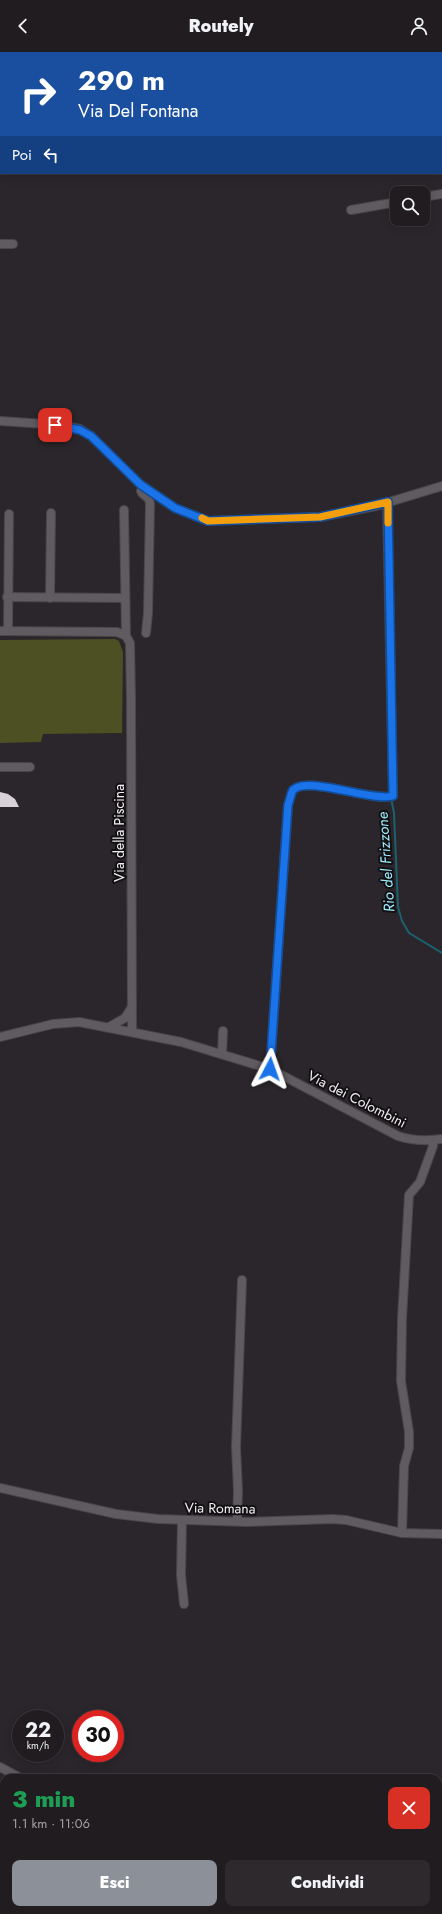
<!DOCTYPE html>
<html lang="it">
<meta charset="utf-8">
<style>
:root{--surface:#201c20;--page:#2d292d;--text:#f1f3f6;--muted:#a2a1a5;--line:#3d3a3e;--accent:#8c9099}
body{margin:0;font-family:Jost,sans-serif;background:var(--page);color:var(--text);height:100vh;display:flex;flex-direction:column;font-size:15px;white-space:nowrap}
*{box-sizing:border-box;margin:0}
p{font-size:13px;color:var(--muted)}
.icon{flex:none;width:22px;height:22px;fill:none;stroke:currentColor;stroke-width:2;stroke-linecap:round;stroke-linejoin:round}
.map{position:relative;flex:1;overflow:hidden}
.drawer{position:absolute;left:0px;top:1722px;width:442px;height:140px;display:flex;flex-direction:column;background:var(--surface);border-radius:12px 12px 0 0;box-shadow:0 2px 10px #0003,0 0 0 1px var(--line)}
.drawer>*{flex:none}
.top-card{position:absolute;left:0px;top:0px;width:442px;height:122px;box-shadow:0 2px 10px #0003,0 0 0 1px var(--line);background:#1a4fa0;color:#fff;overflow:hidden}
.buttons{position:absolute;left:390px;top:134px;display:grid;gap:8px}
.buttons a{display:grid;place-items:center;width:40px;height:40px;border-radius:8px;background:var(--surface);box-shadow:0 2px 10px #0003,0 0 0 1px var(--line);font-size:20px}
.speed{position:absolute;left:12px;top:1658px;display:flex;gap:8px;font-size:20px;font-weight:700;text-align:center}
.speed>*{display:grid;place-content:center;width:52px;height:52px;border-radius:50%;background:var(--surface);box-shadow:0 2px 10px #0003,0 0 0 1px var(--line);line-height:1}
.speed small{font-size:10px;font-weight:400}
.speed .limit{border:6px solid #d22;background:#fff;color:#111}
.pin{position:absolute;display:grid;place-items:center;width:34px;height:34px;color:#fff;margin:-17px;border-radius:8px;box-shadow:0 2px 6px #0006}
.me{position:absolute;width:44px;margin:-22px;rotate:4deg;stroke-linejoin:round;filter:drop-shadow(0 0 3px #0008)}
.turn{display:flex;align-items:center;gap:14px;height:84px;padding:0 12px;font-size:18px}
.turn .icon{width:52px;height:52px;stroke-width:2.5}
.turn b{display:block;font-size:28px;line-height:34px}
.then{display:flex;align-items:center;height:38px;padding:0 12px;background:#0003;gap:8px;font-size:15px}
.round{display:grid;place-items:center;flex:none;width:42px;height:42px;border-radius:8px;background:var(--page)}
.head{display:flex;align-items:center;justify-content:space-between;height:68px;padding:0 12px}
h1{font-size:24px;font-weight:800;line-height:30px;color:#1e9e55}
.button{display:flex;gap:8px;margin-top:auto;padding:8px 12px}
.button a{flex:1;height:46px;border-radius:8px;background:var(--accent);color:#fff;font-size:16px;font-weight:800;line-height:46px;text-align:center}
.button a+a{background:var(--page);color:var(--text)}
header{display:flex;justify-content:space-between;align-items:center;height:52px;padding:0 12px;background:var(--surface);font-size:18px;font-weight:800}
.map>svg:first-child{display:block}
</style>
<header><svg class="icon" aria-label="back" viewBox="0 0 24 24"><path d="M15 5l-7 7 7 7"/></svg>Routely<svg class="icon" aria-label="person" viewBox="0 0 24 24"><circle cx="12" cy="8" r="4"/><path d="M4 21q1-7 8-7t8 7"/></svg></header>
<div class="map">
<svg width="442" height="1862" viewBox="0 0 442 1862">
<rect width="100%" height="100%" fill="#2b262b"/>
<!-- green -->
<path fill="#4c5022" d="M115 587 119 589 123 600 122 681 43 682 41 690 0 691V588Z"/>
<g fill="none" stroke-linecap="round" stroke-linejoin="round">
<!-- stream -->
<path stroke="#1a626f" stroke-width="2" d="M391 746 394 761 398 855 402 869 409 881 442 901"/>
</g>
<!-- building -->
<path fill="#d8d1d8" d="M0 740 8 742 15 747 19 755H0Z"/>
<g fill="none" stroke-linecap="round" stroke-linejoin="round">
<defs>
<g id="minor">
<path d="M320 0 323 1"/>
<path d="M441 50H442"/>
<path d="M423 145 442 142"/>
<path d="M351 158 397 150"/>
<path d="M0 192H13"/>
<path d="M0 369 60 373 80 377 91 384 141 433 175 456 208 469 320 465 376 454 442 434"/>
<path d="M144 435 141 439 142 441 149 447 150 452 148 561 146 581"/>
<path d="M124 458 126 584"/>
<path d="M7 545 124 546"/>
<path d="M50 546 51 461"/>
<path d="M0 579 117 580 126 584 130 591 131 645 132 979"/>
<path d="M8 579 9 462"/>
<path d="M0 715H30"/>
<path d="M109 975 125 966 132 955"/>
<path d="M0 985 53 972 79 970 181 990 270 1017 398 1084C413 1089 427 1089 442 1087"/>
<path d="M222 1002 223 979"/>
<path d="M270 1017 288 753C290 748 291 741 293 738 307 723 372 750 393 744L387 450"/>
<path d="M0 1436 116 1462 158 1467 247 1470 332 1467 346 1468 402 1481 442 1482"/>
<path d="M182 1469 181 1523 184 1552"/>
<path d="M237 1469 238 1439 236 1395 242 1228"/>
<path d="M402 1481 404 1414 409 1396V1380L401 1329 402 1267 409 1143 420 1130 433 1094 432 1089"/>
<path d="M0 1715 20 1726"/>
<path d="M438 1813H442"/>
<path d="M158 1862V1858"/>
</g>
<g id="major">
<path d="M438 1836 442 1834"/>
<path d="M395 1862 402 1858"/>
</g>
</defs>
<!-- minor casing -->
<use href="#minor" stroke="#494549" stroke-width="10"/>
<!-- major casing -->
<use href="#major" stroke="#494549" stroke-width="12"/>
<!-- minor -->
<use href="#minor" stroke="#605b60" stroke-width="8"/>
<!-- major -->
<use href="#major" stroke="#b9736a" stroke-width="10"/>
</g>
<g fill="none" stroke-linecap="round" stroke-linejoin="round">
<defs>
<path id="route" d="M55 373 80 378 91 384 141 433 175 456 208 469 320 465 388 450 393 744C372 750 307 723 293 738 291 741 290 748 288 753L270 1017"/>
</defs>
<!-- route casing -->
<use href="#route" stroke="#114b97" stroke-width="10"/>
<!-- route -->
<use href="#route" stroke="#1a73e8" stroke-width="7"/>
<!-- slow -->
<path stroke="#f59e0b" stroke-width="7" d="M202 466 208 469 320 465 388 450V471"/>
</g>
<g text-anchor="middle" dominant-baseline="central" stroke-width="4" stroke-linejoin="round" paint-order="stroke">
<!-- street labels -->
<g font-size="14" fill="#f2eff2" stroke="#121012">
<text transform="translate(119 781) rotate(-90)">Via della Piscina</text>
<text transform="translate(357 1047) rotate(27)">Via dei Colombini</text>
<text transform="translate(220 1456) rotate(1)">Via Romana</text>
</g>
<!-- water labels -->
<g font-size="15" font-style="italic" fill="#9eedfe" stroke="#121012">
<text transform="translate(386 810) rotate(-94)">Rio del Frizzone</text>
</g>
</g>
</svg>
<div class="buttons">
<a><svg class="icon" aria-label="search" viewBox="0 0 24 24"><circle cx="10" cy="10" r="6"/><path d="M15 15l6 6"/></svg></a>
</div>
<div class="speed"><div>22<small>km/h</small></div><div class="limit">30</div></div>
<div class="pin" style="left:55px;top:373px;background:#d93025"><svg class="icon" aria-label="arrive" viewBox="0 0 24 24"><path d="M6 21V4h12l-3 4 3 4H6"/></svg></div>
<svg class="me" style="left:270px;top:1017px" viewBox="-20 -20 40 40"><path d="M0-17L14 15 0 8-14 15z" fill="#1a73e8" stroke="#fff" stroke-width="4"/></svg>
<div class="top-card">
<div class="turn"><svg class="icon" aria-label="right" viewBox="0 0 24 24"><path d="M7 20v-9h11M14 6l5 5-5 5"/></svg><div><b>290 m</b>Via Del Fontana</div></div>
<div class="then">Poi<svg class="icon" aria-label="left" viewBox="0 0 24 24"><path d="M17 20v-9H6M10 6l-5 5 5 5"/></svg></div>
</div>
<section class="drawer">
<div class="head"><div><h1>3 min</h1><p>1.1 km · 11:06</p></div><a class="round" style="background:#d93025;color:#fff"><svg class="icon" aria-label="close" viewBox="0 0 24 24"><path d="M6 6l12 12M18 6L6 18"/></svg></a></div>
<div class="button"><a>Esci</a><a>Condividi</a></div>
</section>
</div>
